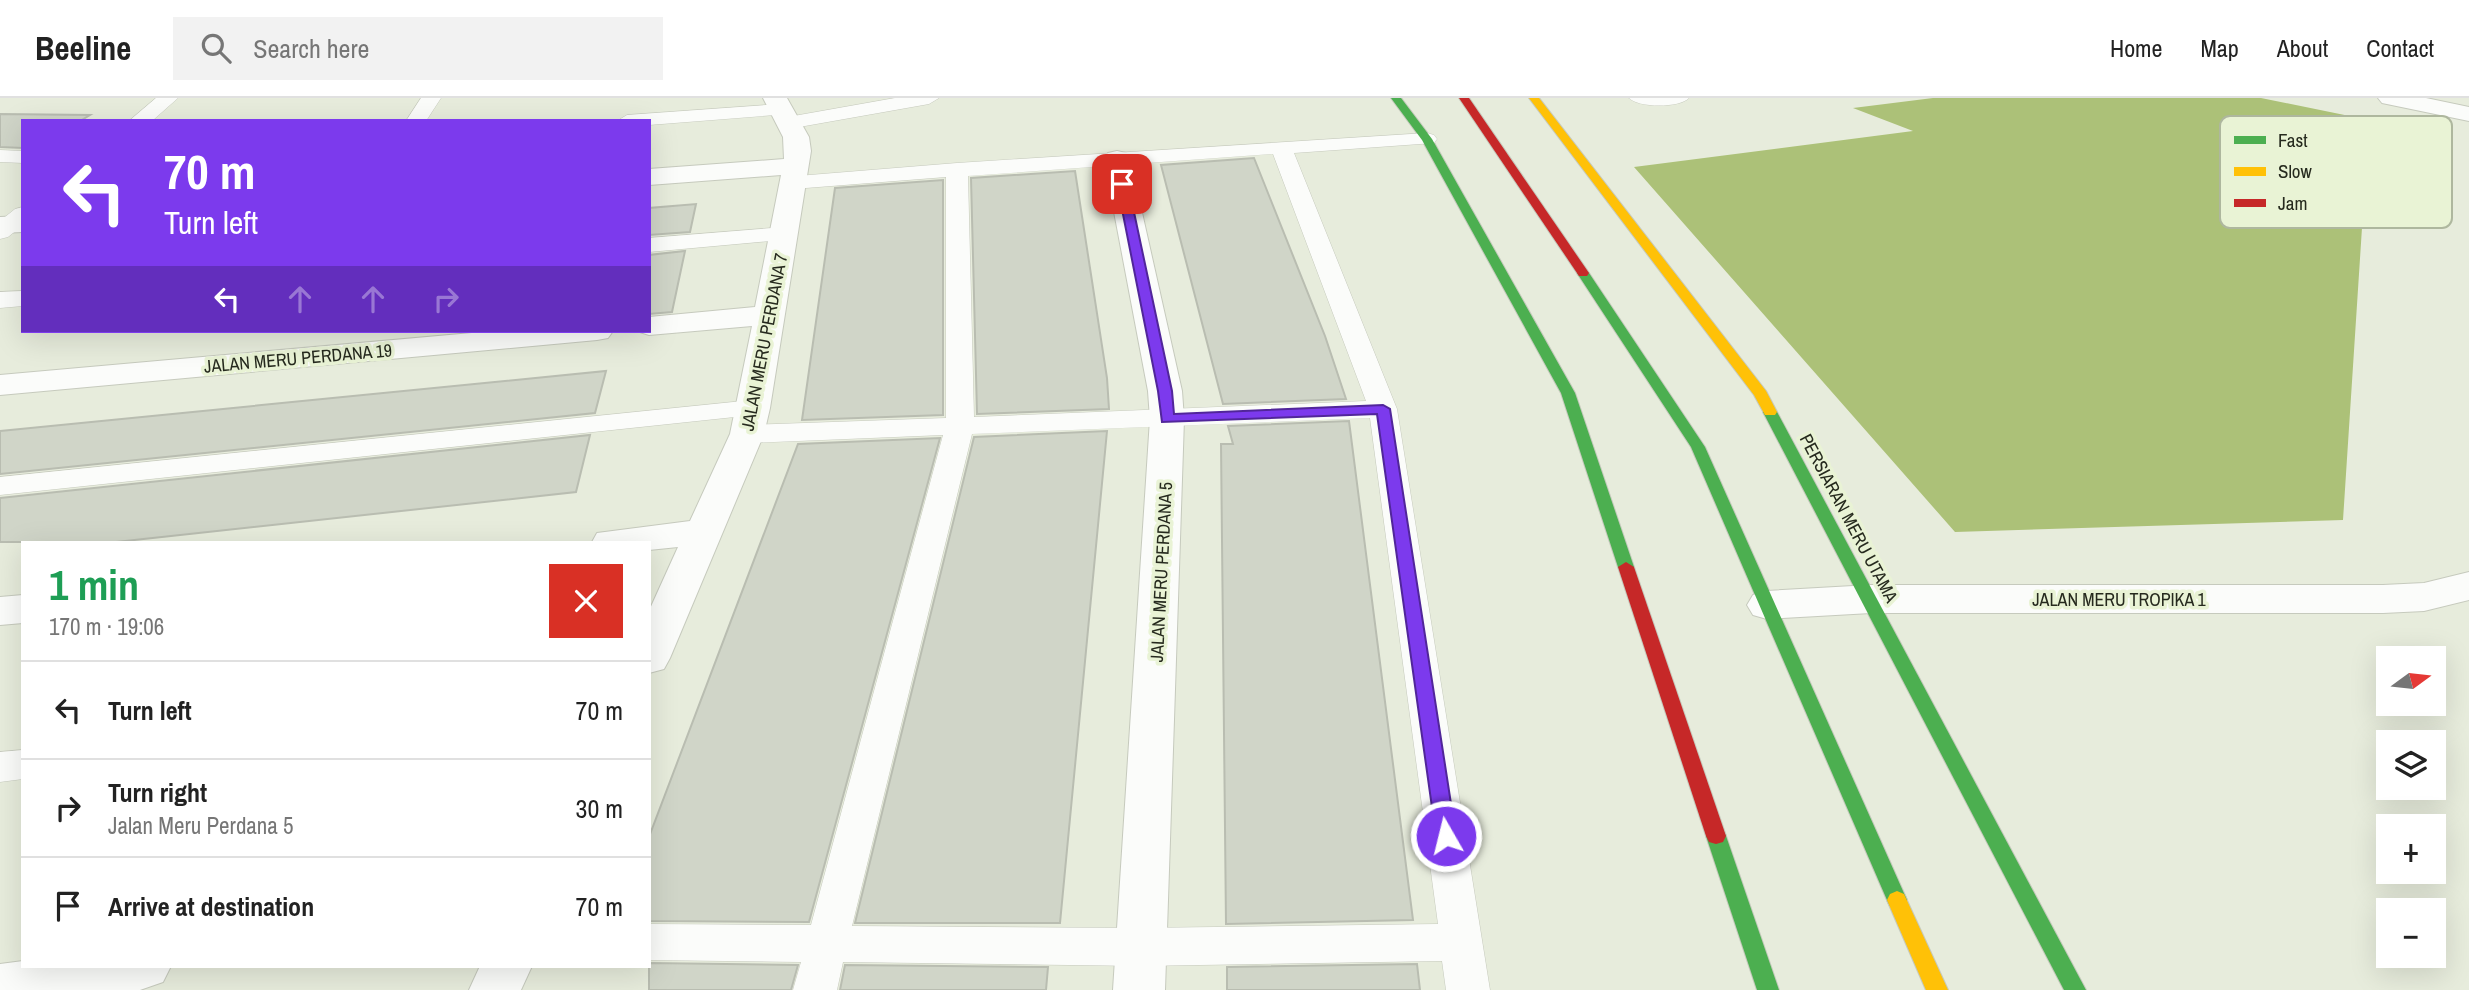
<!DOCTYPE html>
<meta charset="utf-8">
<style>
:root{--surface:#fff;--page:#f2f2f2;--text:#222;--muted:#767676;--line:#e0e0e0}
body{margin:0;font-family:"Archivo Narrow",sans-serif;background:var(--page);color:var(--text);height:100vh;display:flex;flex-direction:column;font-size:26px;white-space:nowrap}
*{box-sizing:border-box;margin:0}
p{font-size:23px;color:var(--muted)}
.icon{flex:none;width:38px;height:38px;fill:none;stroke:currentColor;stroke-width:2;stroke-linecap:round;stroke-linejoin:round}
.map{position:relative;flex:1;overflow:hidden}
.sheet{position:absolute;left:21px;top:443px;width:630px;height:427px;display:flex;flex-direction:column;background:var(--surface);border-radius:0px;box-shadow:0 7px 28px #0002}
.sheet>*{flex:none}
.hud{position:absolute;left:21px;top:21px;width:630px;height:214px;border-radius:0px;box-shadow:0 7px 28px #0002;background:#7c3aed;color:#fff;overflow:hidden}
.needle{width:46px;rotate:75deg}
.buttons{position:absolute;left:2376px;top:548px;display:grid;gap:14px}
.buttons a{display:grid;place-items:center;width:70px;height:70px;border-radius:0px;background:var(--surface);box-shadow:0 7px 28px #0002;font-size:35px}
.pin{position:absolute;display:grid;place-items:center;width:60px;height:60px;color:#fff;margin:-30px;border-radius:14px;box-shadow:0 4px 10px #0006}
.me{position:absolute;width:77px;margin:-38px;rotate:352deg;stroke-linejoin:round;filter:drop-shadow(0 0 5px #0008)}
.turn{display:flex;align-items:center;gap:24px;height:147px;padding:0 28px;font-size:32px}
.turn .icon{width:91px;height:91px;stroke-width:2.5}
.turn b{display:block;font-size:49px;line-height:60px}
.lanes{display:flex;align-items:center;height:66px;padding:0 28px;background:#0003;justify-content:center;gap:35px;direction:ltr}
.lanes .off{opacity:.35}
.round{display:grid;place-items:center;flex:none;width:74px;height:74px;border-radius:0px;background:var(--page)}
.summary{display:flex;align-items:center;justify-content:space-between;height:119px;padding:0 28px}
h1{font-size:42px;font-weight:700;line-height:52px;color:#1e9e55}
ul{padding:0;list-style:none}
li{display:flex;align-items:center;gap:21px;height:98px;padding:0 28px;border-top:2px solid var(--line)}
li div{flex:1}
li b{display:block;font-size:26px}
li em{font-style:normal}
header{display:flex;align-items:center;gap:42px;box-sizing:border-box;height:98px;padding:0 35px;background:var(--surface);border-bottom:2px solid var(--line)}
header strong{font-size:33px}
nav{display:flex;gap:38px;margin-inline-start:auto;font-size:24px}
.search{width:490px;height:63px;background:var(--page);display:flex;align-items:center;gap:18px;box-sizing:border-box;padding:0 24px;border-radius:0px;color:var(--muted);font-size:26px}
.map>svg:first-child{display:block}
</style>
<header>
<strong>Beeline</strong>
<div class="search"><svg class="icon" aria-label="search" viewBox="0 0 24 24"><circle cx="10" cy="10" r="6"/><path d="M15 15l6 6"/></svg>Search here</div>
<nav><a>Home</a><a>Map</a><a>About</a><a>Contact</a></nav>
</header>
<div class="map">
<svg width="2469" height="892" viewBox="0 0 2469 892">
<rect width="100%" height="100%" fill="#e7ecdc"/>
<!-- water -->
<path fill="#acc178" d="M1933 0H2261L2369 22 2343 422 1955 434 1634 69 1913 33 1853 10Z"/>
<!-- building -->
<g fill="#d0d5c8" stroke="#b9bdb1" stroke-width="2">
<path d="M0 16 90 17 80 23H23V50L0 49Z"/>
<path d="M1254 60 1325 238 1346 301 1223 306 1161 67Z"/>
<path d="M1075 73 1107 280 1109 311 977 316 971 80Z"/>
<path d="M943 82V317L802 322 835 90Z"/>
<path d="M696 106 690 134 649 137V110Z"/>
<path d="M685 153 672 214 649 216V157Z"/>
<path d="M606 273 595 315 0 376V333Z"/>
<path d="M1349 323 1413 822 1226 826 1221 346H1233L1228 328Z"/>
<path d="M1107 333 1060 825H855L974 339Z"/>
<path d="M590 337 576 394 116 444H0V400Z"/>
<path d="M940 340 809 824 649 823V739L798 346Z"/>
<path d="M649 865 798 867 791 892H649Z"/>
<path d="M1417 866 1420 892H1227V869Z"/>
<path d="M845 867 1048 869 1046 892H840Z"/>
</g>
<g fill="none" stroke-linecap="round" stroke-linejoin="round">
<defs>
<g id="lane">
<path d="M156 0H178L152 23H129Z"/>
<path d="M421 0H441L426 23H406Z"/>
<path d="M895 0H939L929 6 788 31 781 29 778 25 781 21 788 19Z"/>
<path d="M1629 0H1689C1680 10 1638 10 1629 0Z"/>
<path d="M781 6 788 8 791 12 788 16 649 27V23H617L627 17Z"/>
<path d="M1427 35 1434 37 1437 41 1434 45 1294 55 1397 311 1490 892H1446L1442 863 1141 868 843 864 837 892H793L801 864 649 862V826L811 827 943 337 747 345 737 342 733 336 737 330 747 327 946 320V79L793 91 785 89 782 84 785 79 957 65ZM1273 56 1366 303 974 319 968 78ZM1370 320 1438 826 1141 830 852 828 972 336Z"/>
<path d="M0 52 23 53V65L0 64Z"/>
<path d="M23 109V127L8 139 0 141V123L15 111Z"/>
<path d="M785 129 793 131 797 136 793 141 649 154V140Z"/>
<path d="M23 193V208L0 210V194Z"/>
<path d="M753 302 763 304 767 310 763 316 0 397V379Z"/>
<path d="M23 652V681L0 684V654Z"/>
</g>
<g id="street">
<path d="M763 0H787L809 39 811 53 770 310 764 336 670 560 664 571 649 575V513L678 449 649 452V444H592L597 435 690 423 730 336 752 228 649 237 637 233H649V219L755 209 781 77 649 87V71L784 61 783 39Z"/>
<path d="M2378 0H2426L2469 9V23L2382 5Z"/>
<path d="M1117 53 1126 55 1130 61 1182 293 1184 321 1165 892H1113L1150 321 1148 293 1104 61 1108 55Z"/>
<path d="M23 118V134L0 135V119Z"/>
<path d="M494 233H613L608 240 597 242 0 297V277Z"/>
<path d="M2469 474V502L2424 513 2383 515H1871L1767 521 1753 517 1747 507 1753 497 1767 493 1871 487H2383L2424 485Z"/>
<path d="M23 497V525L0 527V499Z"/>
<path d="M23 863V868H171L163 884 140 892H0V866Z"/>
<path d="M480 868H532L521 892H469Z"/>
</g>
<g id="fast">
<path d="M1391 0H1401L1432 41 1575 295 1634 469 1632 473 1626 474 1618 469 1561 295 1422 42Z"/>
<path d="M1583 171 1589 175 1705 349 1907 802 1904 808 1897 811 1890 808 1887 802 1691 349 1577 175Z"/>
<path d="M1770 310 1777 314 2086 892H2064L1763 314Z"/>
<path d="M1716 730 1723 732 1726 738 1779 892H1757L1706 738 1709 732Z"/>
</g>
<g id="slow">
<path d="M1529 0H1539L1766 293 1777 314 1775 317H1765L1754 297Z"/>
<path d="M1897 793 1904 796 1948 892H1926L1887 802 1890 796Z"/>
</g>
<g id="jam">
<path d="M1459 0H1469L1589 175 1587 178H1579Z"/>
<path d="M1626 464 1634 469 1726 738 1723 744 1716 746 1709 744 1706 738 1618 469Z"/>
</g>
</defs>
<!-- lane casing -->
<use href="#lane" stroke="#c6cabd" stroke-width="1"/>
<!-- street casing -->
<use href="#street" stroke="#c6cabd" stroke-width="2"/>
<!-- fast casing -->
<use href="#fast" stroke="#c6cabd" stroke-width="2"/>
<!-- slow casing -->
<use href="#slow" stroke="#c6cabd" stroke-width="2"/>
<!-- jam casing -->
<use href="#jam" stroke="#c6cabd" stroke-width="2"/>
<!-- lane -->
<use href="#lane" fill="#fbfcfa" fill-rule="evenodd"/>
<!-- street -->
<use href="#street" fill="#fbfcfa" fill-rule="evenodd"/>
<!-- fast -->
<use href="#fast" fill="#4caf50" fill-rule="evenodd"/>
<!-- slow -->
<use href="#slow" fill="#ffc107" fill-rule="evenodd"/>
<!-- jam -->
<use href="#jam" fill="#c62828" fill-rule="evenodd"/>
</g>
<!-- route -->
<path fill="#7c3aed" stroke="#51269a" stroke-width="2" d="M1122 83 1128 86 1172 293 1174 316 1383 307 1390 311 1456 738 1453 743 1446 746 1439 743 1436 738 1377 316 1162 324 1158 293 1117 86Z"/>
<g text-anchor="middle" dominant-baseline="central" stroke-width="7" stroke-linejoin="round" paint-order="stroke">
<!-- street labels -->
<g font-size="18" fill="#262a1e" stroke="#e9f3d5">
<text transform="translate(764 244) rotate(-79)">JALAN MERU PERDANA 7</text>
<text transform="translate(298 260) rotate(-5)">JALAN MERU PERDANA 19</text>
<text transform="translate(1849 420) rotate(62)">PERSIARAN MERU UTAMA</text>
<text transform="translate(1161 474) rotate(-87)">JALAN MERU PERDANA 5</text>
<text x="2119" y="501">JALAN MERU TROPIKA 1</text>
</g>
</g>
<!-- legend -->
<rect x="2220" y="18" width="232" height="112" rx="10" fill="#e9f3d5" stroke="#aeb79e" stroke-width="2"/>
<rect x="2234" y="38" width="32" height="8" fill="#4caf50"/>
<rect x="2234" y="69" width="32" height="9" fill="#ffc107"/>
<rect x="2234" y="101" width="32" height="8" fill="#c62828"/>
<g font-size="19" fill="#262a1e">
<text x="2278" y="49">Fast</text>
<text x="2278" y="80">Slow</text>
<text x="2278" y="112">Jam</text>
</g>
</svg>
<div class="buttons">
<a><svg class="needle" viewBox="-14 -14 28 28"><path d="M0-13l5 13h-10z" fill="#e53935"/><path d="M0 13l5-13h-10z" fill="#767676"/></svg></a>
<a><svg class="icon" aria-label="layers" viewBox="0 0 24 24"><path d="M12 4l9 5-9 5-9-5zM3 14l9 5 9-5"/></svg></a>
<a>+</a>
<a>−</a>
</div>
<div class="pin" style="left:1122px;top:86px;background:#d93025"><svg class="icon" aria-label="arrive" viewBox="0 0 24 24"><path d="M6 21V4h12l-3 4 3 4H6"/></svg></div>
<svg class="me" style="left:1446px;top:738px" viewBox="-20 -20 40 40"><circle r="17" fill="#7c3aed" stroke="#fff" stroke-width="3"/><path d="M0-11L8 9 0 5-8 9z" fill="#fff"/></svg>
<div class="hud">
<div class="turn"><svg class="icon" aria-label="left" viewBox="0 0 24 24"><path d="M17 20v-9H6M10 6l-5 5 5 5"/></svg><div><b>70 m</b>Turn left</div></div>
<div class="lanes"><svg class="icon" aria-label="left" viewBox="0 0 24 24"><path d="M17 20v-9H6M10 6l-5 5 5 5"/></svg><svg class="icon off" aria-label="ahead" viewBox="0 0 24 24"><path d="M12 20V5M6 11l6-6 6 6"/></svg><svg class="icon off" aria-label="ahead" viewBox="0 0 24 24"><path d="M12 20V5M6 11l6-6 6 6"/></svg><svg class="icon off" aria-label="right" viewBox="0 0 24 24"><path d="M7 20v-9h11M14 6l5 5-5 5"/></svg></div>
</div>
<section class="sheet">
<div class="summary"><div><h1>1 min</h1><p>170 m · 19:06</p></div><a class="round" style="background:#d93025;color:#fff"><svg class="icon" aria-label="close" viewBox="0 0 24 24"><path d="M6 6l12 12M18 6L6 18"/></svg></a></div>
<ul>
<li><svg class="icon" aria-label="left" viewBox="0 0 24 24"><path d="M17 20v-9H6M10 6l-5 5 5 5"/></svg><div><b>Turn left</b></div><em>70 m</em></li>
<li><svg class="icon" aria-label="right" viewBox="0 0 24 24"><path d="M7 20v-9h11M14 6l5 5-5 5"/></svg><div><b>Turn right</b><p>Jalan Meru Perdana 5</p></div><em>30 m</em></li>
<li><svg class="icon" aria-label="arrive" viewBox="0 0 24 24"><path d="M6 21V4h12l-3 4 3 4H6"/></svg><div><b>Arrive at destination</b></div><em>70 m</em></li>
</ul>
</section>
</div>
